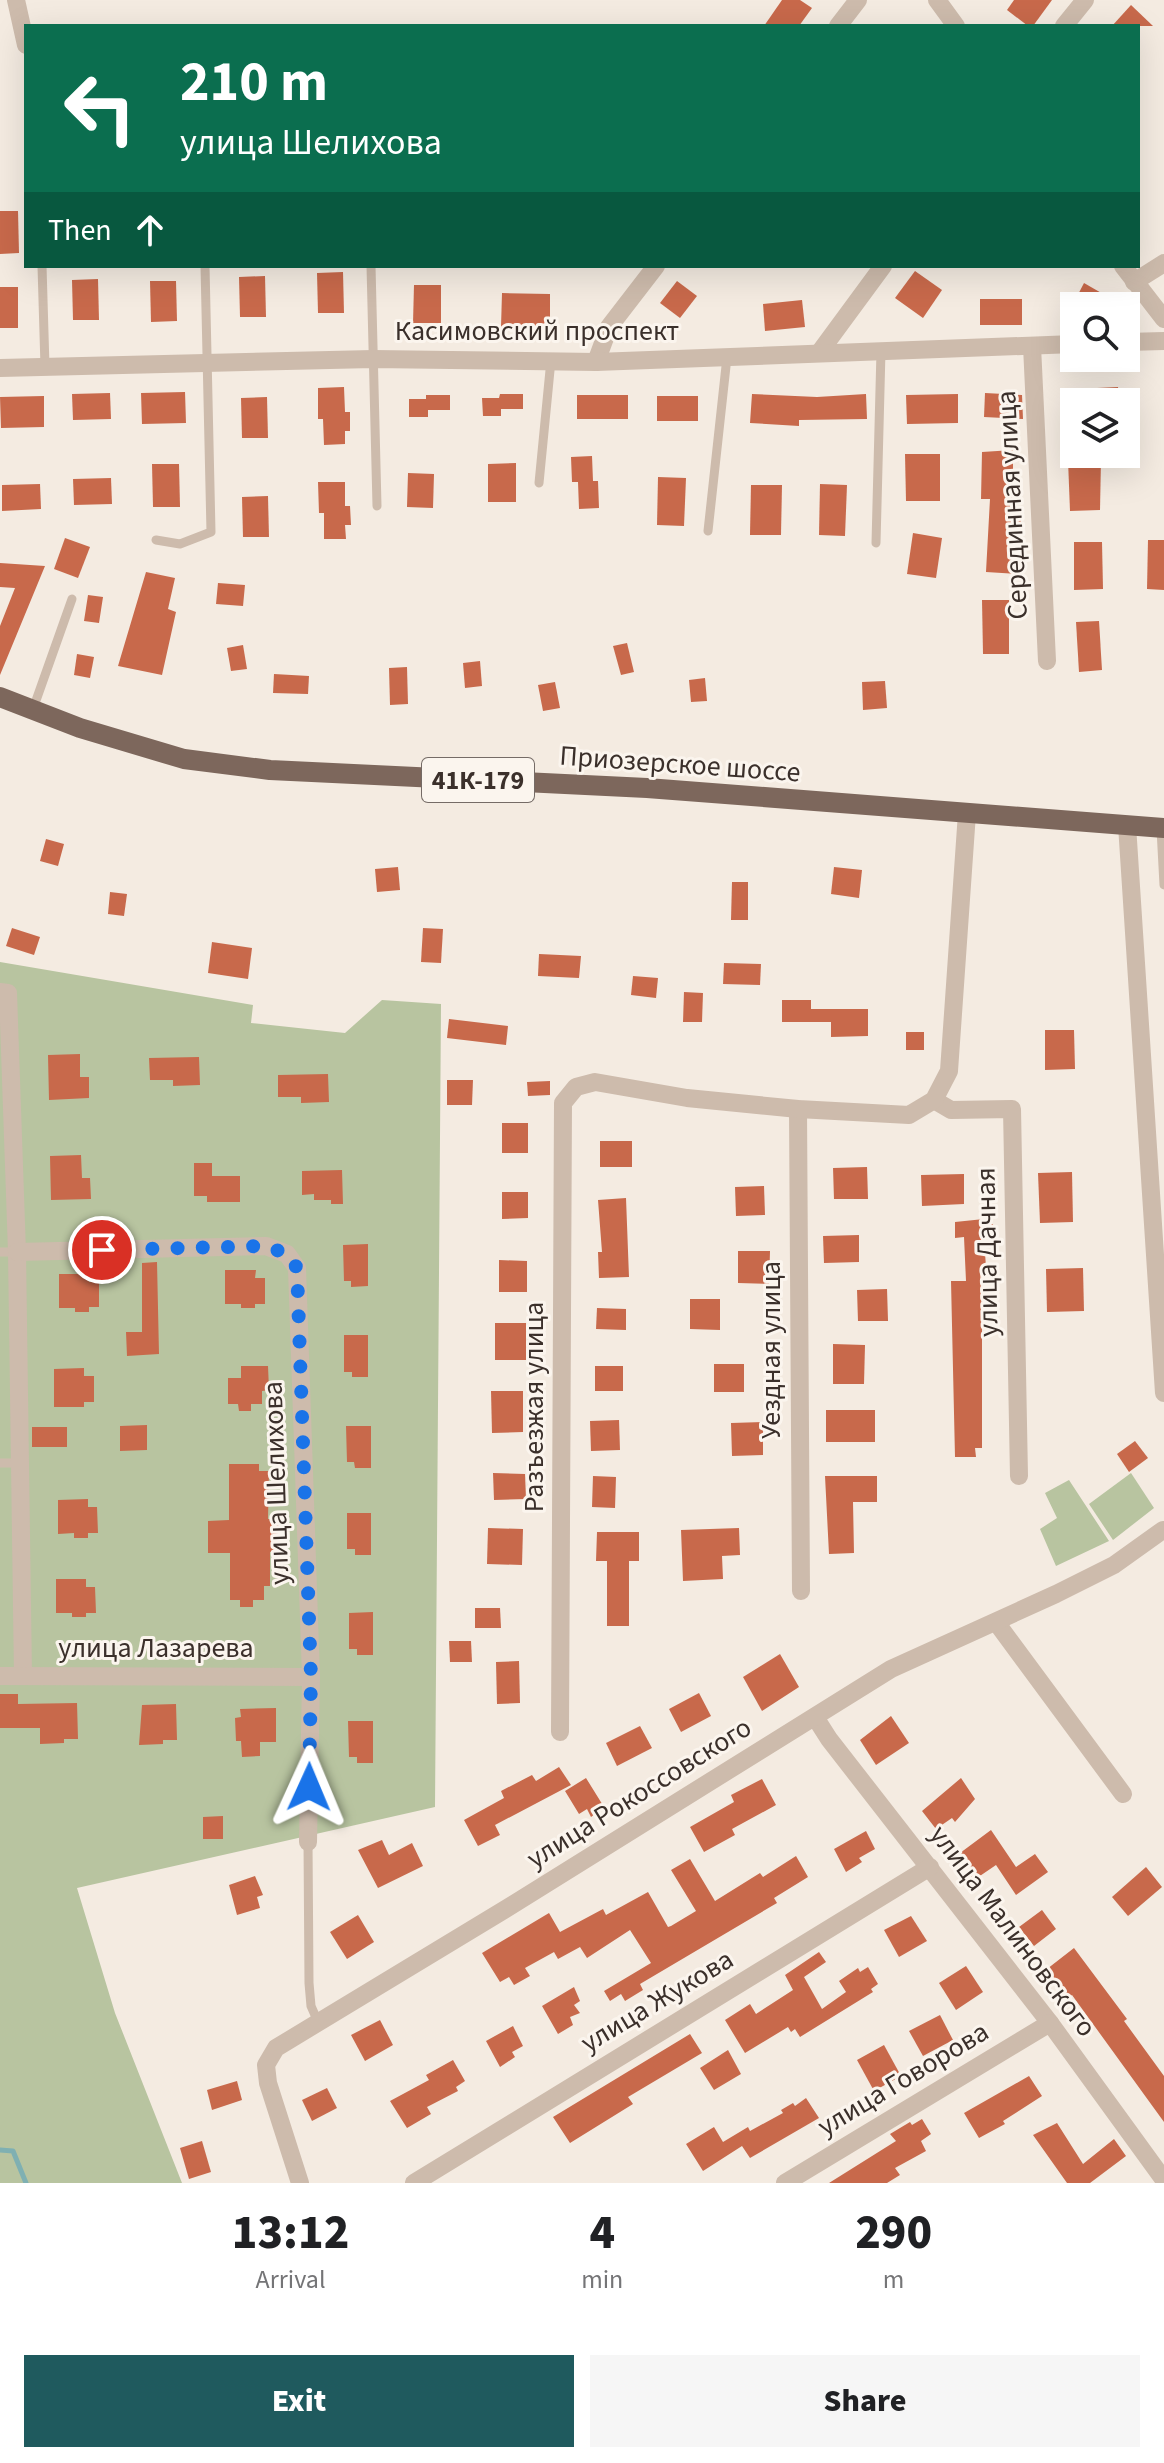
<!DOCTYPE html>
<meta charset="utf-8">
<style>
:root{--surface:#fff;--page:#f6f6f6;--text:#202124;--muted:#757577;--accent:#1f5a5e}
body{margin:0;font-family:"Source Sans 3",sans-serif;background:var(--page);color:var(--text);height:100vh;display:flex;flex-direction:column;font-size:30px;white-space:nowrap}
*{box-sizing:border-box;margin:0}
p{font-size:26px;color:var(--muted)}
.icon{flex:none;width:44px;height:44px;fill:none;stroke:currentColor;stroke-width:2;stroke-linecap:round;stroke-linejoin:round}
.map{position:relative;height:2183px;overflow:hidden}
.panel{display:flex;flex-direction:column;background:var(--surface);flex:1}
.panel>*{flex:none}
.hud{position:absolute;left:24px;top:24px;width:1116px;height:244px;border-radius:0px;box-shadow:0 8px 32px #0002;background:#0b6e4f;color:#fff;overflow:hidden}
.controls{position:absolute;left:1060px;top:292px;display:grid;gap:16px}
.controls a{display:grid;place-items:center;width:80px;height:80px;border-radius:0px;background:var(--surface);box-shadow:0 8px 32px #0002;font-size:40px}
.pin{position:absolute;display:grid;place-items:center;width:68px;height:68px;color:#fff;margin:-34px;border:4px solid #fff;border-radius:50%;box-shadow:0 2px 8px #0007}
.me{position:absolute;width:88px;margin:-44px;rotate:1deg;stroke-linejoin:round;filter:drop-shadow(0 0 6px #0008)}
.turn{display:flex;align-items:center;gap:28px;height:168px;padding:0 24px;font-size:36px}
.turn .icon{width:104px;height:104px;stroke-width:2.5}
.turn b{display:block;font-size:56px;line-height:68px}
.then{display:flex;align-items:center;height:76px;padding:0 24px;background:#0003;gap:16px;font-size:30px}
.eta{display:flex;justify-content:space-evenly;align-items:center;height:136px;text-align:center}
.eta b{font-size:48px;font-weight:800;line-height:56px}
.button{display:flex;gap:16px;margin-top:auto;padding:16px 24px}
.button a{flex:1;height:92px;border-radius:0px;background:var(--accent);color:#fff;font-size:32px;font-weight:800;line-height:92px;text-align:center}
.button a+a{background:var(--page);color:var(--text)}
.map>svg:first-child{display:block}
</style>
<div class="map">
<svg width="1164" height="2183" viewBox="0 0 1164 2183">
<rect width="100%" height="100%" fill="#f4ebe1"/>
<!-- green -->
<g fill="#b8c4a0">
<path d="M0 962 253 1005 251 1023 345 1033 382 1000 441 1004 435 1807 77 1888 115 2013 182 2183H0Z"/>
<path d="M1131 1473 1154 1508 1113 1540 1089 1504Z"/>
<path d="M1069 1480 1109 1541 1056 1566 1040 1529 1057 1518 1045 1493Z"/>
</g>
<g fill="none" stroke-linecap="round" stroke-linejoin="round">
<!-- stream -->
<path stroke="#7fb0b2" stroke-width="5" d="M0 2150 13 2151 26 2183"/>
</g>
<!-- building -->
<g fill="#c8694b">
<path d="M782 0H800L812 8 799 26H764Z"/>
<path d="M1014 0H1052L1033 26H1028L1007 10Z"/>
<path d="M1131 5 1153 26H1112Z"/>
<path d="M0 211H18L19 253 0 254Z"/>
<path d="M915 271 942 290 923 318 895 298Z"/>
<path d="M343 272 344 313H318L317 273Z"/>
<path d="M265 276 266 317H240L239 277Z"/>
<path d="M98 279 99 320H73L72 280Z"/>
<path d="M150 281H176L177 321 151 322Z"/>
<path d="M677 281 697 296 680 318 660 303Z"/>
<path d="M1084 283 1124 306H1072Z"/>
<path d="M414 285H441V323H413Z"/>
<rect x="0" y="287" width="18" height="41"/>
<path d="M502 293 550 294V328L501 327Z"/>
<rect x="980" y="299" width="42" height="26"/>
<path d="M802 300 805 327 765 331 763 304Z"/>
<path d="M344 387 345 412H350V431H345V444L324 445 323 419H318V388Z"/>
<path d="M1118 387 1119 402H1076V389Z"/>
<path d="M185 392 186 423 142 424 141 393Z"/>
<path d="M110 393 111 419 73 420 72 394Z"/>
<path d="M985 393 1022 395 1023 419 984 417Z"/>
<path d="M500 394H523V409H501V416H483L482 398H499Z"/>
<path d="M752 394 817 397 866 394 867 419 799 420V426L750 423Z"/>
<path d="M958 394V423L907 424 906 395Z"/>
<path d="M426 395H450V410H428V417H409V399H426Z"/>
<rect x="577" y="395" width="51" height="24"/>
<path d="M44 396V427L1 428 0 397Z"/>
<rect x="657" y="396" width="41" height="25"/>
<path d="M267 397 268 438H242L241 398Z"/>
<path d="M1013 450V517L1021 518 1018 574 986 572 990 499H981L982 452Z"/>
<path d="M905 454H940V501H906Z"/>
<path d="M592 456 593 481H598L599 508 579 509 578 482H572L571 457Z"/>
<path d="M1101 459 1100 510 1070 511 1068 460Z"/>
<path d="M516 463V502H488V464Z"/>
<path d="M152 464H179L180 507H153Z"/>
<path d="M408 473 434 474 433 508 407 507Z"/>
<path d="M658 477 686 478 684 526 657 525Z"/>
<path d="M111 478 112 504 74 505 73 479Z"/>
<path d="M318 482H345V506H350L351 525H345L346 539H324V513H319Z"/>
<path d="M40 484 41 509 2 511V485Z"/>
<path d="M820 484 847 485 845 536 819 535Z"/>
<path d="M751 485H782L781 535H750Z"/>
<path d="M268 496 269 537H243L242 497Z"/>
<path d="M913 533 942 538 936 578 907 574Z"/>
<path d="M65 538 90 547 78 578 54 569Z"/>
<path d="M1148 540H1164V590L1147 589Z"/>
<path d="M1074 542H1102L1103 589 1074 590Z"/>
<path d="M0 563 45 566 0 675V626L15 588 0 587Z"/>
<path d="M146 572 175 578 168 609 176 612 162 675 118 666Z"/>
<path d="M218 583 245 585 243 606 216 604Z"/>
<path d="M88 595 103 597 99 623 84 621Z"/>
<path d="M982 600H1009V654H983Z"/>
<path d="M1099 621 1102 670 1079 672 1076 622Z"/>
<path d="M627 643 634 672 621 675 613 646Z"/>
<path d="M243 645 247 669 231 671 227 648Z"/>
<path d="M77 654 94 657 90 678 74 675Z"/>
<path d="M480 661 482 686 465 688 463 663Z"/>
<path d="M407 667 408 704 390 705 389 668Z"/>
<path d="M274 674 309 676 308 694 273 693Z"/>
<path d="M705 678 707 701 691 702 689 680Z"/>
<path d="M885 681 887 708 863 710 862 682Z"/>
<path d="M555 682 560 708 543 711 538 685Z"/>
<path d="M46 839 64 844 58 866 40 861Z"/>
<path d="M398 867 400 890 377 892 375 869Z"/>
<path d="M834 867 862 870 859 898 831 894Z"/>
<path d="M732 882H748V920H731Z"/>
<path d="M110 892 127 894 124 916 108 914Z"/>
<path d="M12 928 40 937 34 955 6 946Z"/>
<path d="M423 928 443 929 441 963 421 962Z"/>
<path d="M212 942 252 948 248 979 208 973Z"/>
<path d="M539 954 581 956 579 978 538 976Z"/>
<path d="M724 963 761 964 760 985 723 984Z"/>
<path d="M633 976 658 978 656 998 631 995Z"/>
<path d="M684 992 703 993 702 1022H683Z"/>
<path d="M782 1000H811V1009H868V1036L831 1037V1022H782Z"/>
<path d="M449 1019 508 1026 506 1045 447 1038Z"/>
<path d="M1045 1030H1074L1075 1069 1045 1070Z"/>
<rect x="906" y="1032" width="18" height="18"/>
<path d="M80 1054V1077H89V1098L49 1100 48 1055Z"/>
<path d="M199 1057 200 1085 173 1086V1080H150L149 1058Z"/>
<path d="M328 1074 329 1102 301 1103V1097H278V1075Z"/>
<path d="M447 1080H473L472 1105H447Z"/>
<path d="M550 1081V1095L528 1096 527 1082Z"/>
<rect x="502" y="1123" width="26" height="30"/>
<rect x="600" y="1141" width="32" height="26"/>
<path d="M81 1155 82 1178H90L91 1199 51 1200 50 1156Z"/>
<path d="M194 1163H212V1176H240V1202H207V1196H194Z"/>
<path d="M867 1167 868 1199H834L833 1168Z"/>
<path d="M342 1170 343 1204H331V1200H314V1194L302 1195V1171Z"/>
<path d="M1072 1172 1073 1222 1040 1223 1038 1173Z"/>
<path d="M964 1174V1204L922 1206 921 1175Z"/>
<path d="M764 1186 765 1215 736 1216 735 1187Z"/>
<path d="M502 1192H528V1218L502 1219Z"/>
<path d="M626 1198 629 1277 599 1278 598 1252H602L598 1200Z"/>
<path d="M984 1219V1226L993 1224 994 1238 984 1239 986 1267H980L982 1321V1448H975L976 1457H955L951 1281H966L964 1237 955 1238V1222Z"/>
<path d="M859 1235V1262L824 1263 823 1236Z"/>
<path d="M368 1244V1286L351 1287V1281H344L343 1245Z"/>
<path d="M738 1251H770L769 1284 738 1283Z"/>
<path d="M499 1260 527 1261V1292H499Z"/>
<path d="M157 1262 159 1354 127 1356 126 1332H142V1263Z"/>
<path d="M1083 1268 1084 1311 1047 1312 1046 1269Z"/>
<path d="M225 1270H256L255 1278H265V1304H255V1308H241V1304H225Z"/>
<path d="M59 1274H89V1282H99V1307H89V1312H75V1308H59Z"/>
<path d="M887 1289 888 1321H858L857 1290Z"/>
<path d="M690 1299H720V1330L690 1329Z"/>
<path d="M597 1308 626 1309V1330L596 1329Z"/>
<rect x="495" y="1323" width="31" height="37"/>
<path d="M344 1335H368V1377H352V1372H344Z"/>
<path d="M833 1344 865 1345 864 1384H833Z"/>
<rect x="714" y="1364" width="30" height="28"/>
<path d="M241 1366H268L269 1390 262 1391V1404H251V1411H239L238 1404H228V1378H241Z"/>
<rect x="595" y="1366" width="28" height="25"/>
<path d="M84 1368V1376H94V1402H84V1407H54V1369Z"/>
<path d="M491 1391H523V1432L492 1433Z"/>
<rect x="826" y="1410" width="49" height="32"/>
<path d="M619 1420 620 1450 591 1451 590 1421Z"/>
<path d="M763 1422V1455L732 1456 731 1423Z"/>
<path d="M147 1425V1450L120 1451V1426Z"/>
<path d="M346 1426H371V1468H355L354 1462H347Z"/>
<rect x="32" y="1427" width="35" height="20"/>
<path d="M1135 1441 1148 1458 1129 1472 1117 1454Z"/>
<path d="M229 1464H259V1471H269L268 1519H286L287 1551 270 1552V1586H264V1600H253V1607H240V1600H230V1553H208V1521L229 1520Z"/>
<path d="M493 1473 525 1474 526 1499 494 1500Z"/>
<path d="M593 1476 616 1477 615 1508 592 1507Z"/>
<path d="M825 1476H877V1502H853L854 1553 829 1554Z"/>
<path d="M88 1499V1507H97L98 1533H88V1538H74V1533L58 1534V1500Z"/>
<path d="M347 1513H371V1555H355V1549H347Z"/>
<path d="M488 1528 523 1529 522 1565 487 1564Z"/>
<path d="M739 1528 740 1555 722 1556 723 1579 683 1581 681 1530Z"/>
<path d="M597 1532H639V1561H629V1626H607V1561H596Z"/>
<path d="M56 1579H86V1587H95L96 1613H86V1617H72V1613H56Z"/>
<path d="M475 1608H500L501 1628H475Z"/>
<path d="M373 1612V1655H357V1649H349V1613Z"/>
<path d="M449 1641H471L472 1662H450Z"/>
<path d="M780 1654 799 1687 762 1711 743 1677Z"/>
<path d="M519 1661 520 1703 497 1704 496 1662Z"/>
<path d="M699 1693 711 1716 681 1732 669 1709Z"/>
<path d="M0 1694H18V1704L77 1703 78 1739H64V1743L40 1744V1728H0Z"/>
<path d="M176 1704 177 1740H163V1744L139 1745 142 1705Z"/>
<path d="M276 1708V1742H260V1756L242 1757 241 1741H236L235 1718 241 1717 240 1709Z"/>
<path d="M891 1716 909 1743 876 1765 860 1740Z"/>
<path d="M348 1721H373V1763H357V1757H349Z"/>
<path d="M640 1726 652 1748 617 1766 606 1743Z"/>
<path d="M559 1767 571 1785 495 1825 500 1835 478 1846 464 1820 504 1798 501 1791 532 1775 536 1781Z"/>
<path d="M586 1778 604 1807 591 1817 587 1809 579 1814 565 1791Z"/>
<path d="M961 1778 975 1799 955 1822 952 1818 936 1829 922 1811Z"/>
<path d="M762 1779 776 1805 732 1829 735 1835 704 1852 690 1827 734 1802 731 1795Z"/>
<path d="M223 1816V1839H203V1817Z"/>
<path d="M991 1830 1016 1867 1035 1854 1048 1872 1016 1895 996 1865 974 1880 956 1856Z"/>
<path d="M866 1831 875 1849 859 1858 862 1862 846 1872 834 1849Z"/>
<path d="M382 1840 389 1855 412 1843 423 1866 378 1888 358 1850Z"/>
<path d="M796 1856 808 1877 774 1898 777 1903 640 1984 643 1990 625 2001 621 1994 610 2001 604 1991 651 1963 630 1930 587 1958 580 1947 558 1959 554 1952 525 1968 530 1976 514 1985 509 1977 500 1982 482 1953 549 1913 560 1932 603 1909 606 1915 648 1892 668 1927 671 1926 696 1911 671 1870 690 1859 715 1901 760 1873 763 1877Z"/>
<path d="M1146 1867 1162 1887 1128 1916 1112 1897Z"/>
<path d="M255 1876 263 1895 257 1897 260 1908 237 1915 229 1885Z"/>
<path d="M1042 1910 1056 1929 1034 1946 1019 1927Z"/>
<path d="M358 1915 374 1942 347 1959 330 1932Z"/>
<path d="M911 1916 927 1941 899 1957 884 1930Z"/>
<path d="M1074 1948 1127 2019 1124 2021 1164 2076V2122L1072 1995 1069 1997 1047 1969Z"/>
<path d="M819 1952 826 1962 804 1977 822 2009 846 1992 839 1981 858 1968 860 1972 868 1967 878 1984 871 1989 873 1992 800 2037 795 2029 791 2032 788 2027 745 2053 725 2020 750 2004 756 2014 793 1990 785 1975Z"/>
<path d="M966 1966 983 1992 956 2010 939 1983Z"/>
<path d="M574 1987 580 2001 574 2005 580 2013 570 2017 573 2025 558 2034 542 2006Z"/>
<path d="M940 2015 953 2040 923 2056 909 2031Z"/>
<path d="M380 2020 393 2045 365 2061 351 2035Z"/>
<path d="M513 2026 523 2046 512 2052 515 2057 500 2067 486 2041Z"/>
<path d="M690 2034 702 2053 628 2097 633 2104 570 2143 553 2117Z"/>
<path d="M884 2045 901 2076 874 2091 857 2060Z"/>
<path d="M728 2050 741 2074 714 2090 700 2068Z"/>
<path d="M453 2060 465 2081 456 2087 458 2091 427 2107 431 2114 407 2128 390 2101 429 2080 426 2075Z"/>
<path d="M1029 2076 1042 2096 1003 2121 1005 2124 979 2138 964 2113Z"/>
<path d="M237 2081 242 2100 212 2110 207 2090Z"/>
<path d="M327 2088 337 2108 312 2121 302 2100Z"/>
<path d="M806 2098 819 2118 750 2158 742 2146 703 2171 686 2144 714 2127 723 2142 748 2127 750 2131 783 2113 781 2110 793 2103 795 2106Z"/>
<path d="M922 2119 931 2134 921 2141 926 2151 895 2168 900 2175 887 2183H829L896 2141 890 2134 910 2122 912 2125Z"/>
<path d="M1057 2123 1083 2164 1114 2139 1126 2156 1090 2183H1067L1033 2135Z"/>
<path d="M202 2141 211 2172 189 2179 180 2148Z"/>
</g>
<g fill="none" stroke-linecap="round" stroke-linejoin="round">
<!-- service -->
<g stroke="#cdbbac" stroke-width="9">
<path d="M42 266 45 367"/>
<path d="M371 266 377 506"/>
<path d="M539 483 551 360"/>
<path d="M708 531 727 357"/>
<path d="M156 540 180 544 211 532 205 266"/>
<path d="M876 543 881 351"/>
<path d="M33 709 72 599"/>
<path d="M1161 829 1164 885"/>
<path d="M0 1252H17"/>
<path d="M0 1463H19"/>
<path d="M308 1842 309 1983 311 2006 318 2022"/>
</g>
<!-- minor -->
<g stroke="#cdbbac" stroke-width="18">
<path d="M16 0 26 45"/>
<path d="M937 0 956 26"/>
<path d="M838 26 858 0"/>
<path d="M1064 26 1085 0"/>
<path d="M1123 266 1164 319"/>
<path d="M1134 282 1164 263"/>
<path d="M1126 342 1164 341"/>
<path d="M1032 346 1047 661"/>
<path d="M819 353 883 266"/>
<path d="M596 362 609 327 656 266"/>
<path d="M0 368 373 359 596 362 1074 344"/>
<path d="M1127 825 1164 1393"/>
<path d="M0 992 8 993 17 1252 23 1676"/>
<path d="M934 1100 951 1110 1012 1109 1019 1476"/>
<path d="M798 1109 801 1591"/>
<path d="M17 1252 266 1246 287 1254 297 1268 311 1677 308 1842"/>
<path d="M996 1622 1123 1794"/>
<path d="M0 1676 311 1677"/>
<path d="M815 1717 829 1739 1050 2023 1164 2180"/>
<path d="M560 1732 563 1103 576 1087 595 1082 687 1098 798 1109 909 1115 934 1100 949 1071 967 813"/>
<path d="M300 2183 268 2083 266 2065 276 2048 504 1910 891 1669 1056 1594 1114 1565 1163 1530"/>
<path d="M414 2183 930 1867"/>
<path d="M785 2183 1050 2023"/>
</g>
<!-- primary -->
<path stroke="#7d675c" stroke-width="20" d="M0 697 80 728 184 759 270 770 647 788 1164 828"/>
</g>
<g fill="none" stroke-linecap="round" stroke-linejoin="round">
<!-- route -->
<path stroke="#1a73e8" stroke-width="14" stroke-dasharray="0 25.2" d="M102 1250 266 1246 287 1254 297 1268 311 1677 309 1787"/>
</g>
<g text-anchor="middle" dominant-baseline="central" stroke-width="6" stroke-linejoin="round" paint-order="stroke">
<!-- shield labels -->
<rect fill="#fbf5ee" stroke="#756b66" stroke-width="2" x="422" y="758" width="112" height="44" rx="6"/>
<g font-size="26" font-weight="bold" fill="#3b302b">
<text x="478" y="780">41К-179</text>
</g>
<!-- street labels -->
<g font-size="28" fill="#3b302b" stroke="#fbf5ee">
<text x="537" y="331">Касимовский проспект</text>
<text transform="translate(1012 505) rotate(-93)">Серединная улица</text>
<text transform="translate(680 764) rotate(4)">Приозерское шоссе</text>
<text transform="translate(987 1252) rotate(-91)">улица Дачная</text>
<text transform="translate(771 1350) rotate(-90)">Уездная улица</text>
<text transform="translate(534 1407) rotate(-90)">Разъезжая улица</text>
<text transform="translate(276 1483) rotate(-92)">улица Шелихова</text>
<text x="156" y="1648">улица Лазарева</text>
<text transform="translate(639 1793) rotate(-32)">улица Рокоссовского</text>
<text transform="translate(1013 1931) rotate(53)">улица Малиновского</text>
<text transform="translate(657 2001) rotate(-31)">улица Жукова</text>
<text transform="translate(903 2079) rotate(-31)">улица Говорова</text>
</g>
</g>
</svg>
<div class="controls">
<a><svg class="icon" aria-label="search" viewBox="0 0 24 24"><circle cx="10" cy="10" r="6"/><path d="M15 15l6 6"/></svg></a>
<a><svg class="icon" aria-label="layers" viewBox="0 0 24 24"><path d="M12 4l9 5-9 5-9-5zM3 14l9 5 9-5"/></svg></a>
</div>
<div class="pin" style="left:102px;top:1250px;background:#d93025"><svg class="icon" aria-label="arrive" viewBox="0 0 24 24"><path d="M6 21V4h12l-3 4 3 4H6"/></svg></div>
<svg class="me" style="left:309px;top:1787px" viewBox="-20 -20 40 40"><path d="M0-17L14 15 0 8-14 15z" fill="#1a73e8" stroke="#fff" stroke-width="4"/></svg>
<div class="hud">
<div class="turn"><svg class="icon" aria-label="left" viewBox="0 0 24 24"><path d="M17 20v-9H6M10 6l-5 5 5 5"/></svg><div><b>210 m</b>улица Шелихова</div></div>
<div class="then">Then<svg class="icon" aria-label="ahead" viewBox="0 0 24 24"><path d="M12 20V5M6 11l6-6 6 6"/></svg></div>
</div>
</div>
<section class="panel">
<div class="eta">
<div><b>13:12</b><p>Arrival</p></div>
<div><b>4</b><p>min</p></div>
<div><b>290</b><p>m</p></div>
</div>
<div class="button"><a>Exit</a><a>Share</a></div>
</section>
